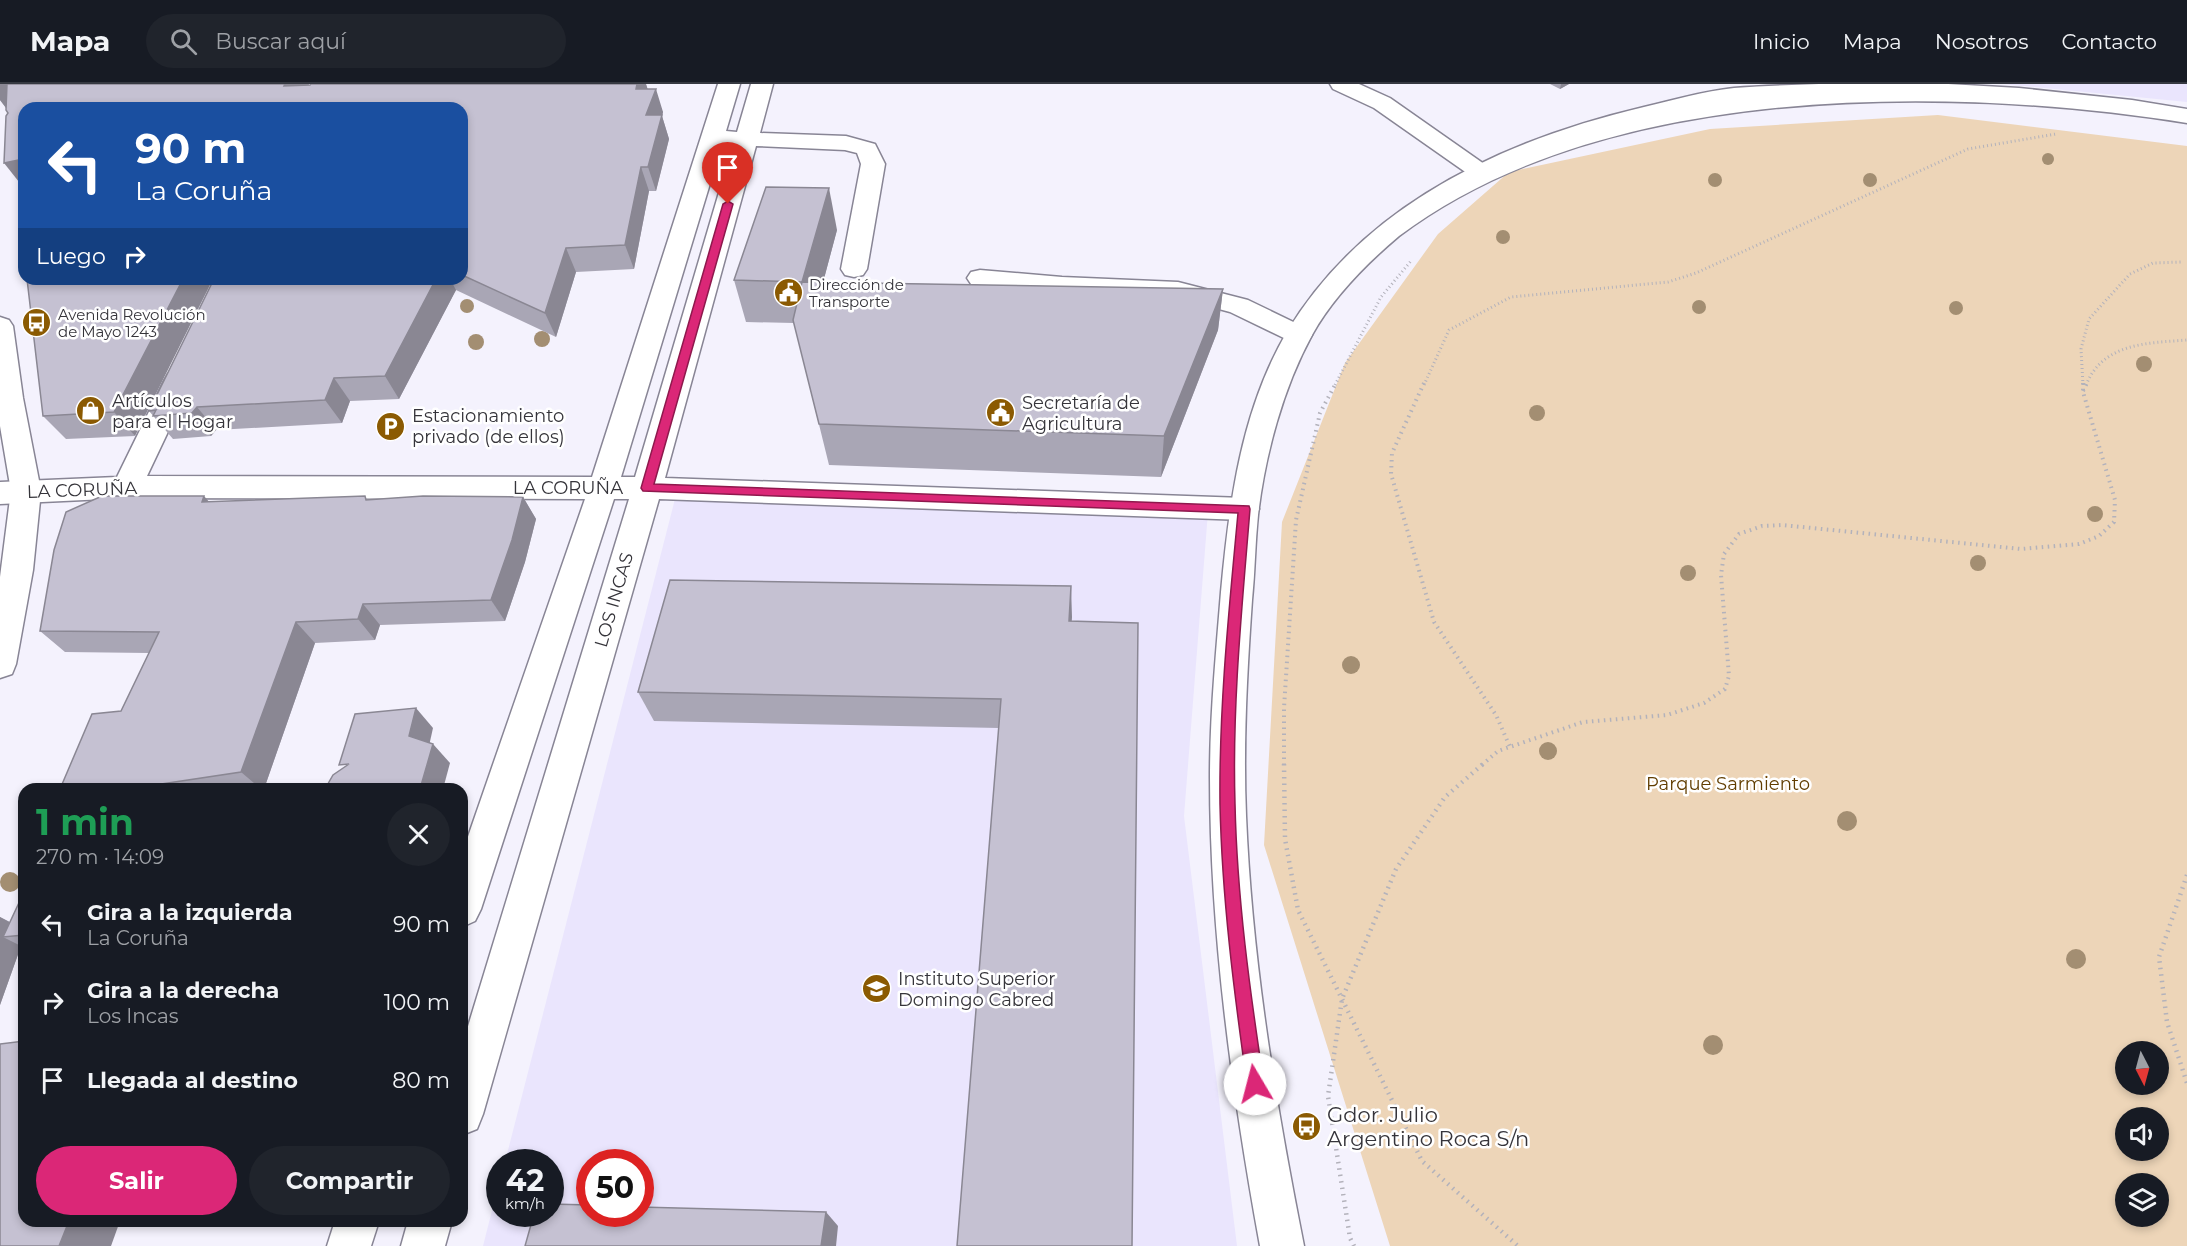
<!DOCTYPE html>
<html lang="es">
<meta charset="utf-8">
<style>
:root{--surface:#171b24;--page:#20242c;--text:#f1f3f6;--muted:#9ea1a6;--line:#363941;--accent:#db2777}
body{margin:0;font-family:Montserrat,sans-serif;background:var(--page);color:var(--text);height:100vh;display:flex;flex-direction:column;font-size:22px;white-space:nowrap}
*{box-sizing:border-box;margin:0}
p{font-size:20px;color:var(--muted)}
.icon{flex:none;width:33px;height:33px;fill:none;stroke:currentColor;stroke-width:2;stroke-linecap:round;stroke-linejoin:round}
.map{position:relative;flex:1;overflow:hidden}
.side{position:absolute;left:18px;top:699px;width:450px;height:444px;display:flex;flex-direction:column;background:var(--surface);border-radius:18px;box-shadow:0 3px 9px #0003}
.side>*{flex:none}
.hud{position:absolute;left:18px;top:18px;width:450px;height:183px;border-radius:18px;box-shadow:0 3px 9px #0003;background:#1a4fa0;color:#fff;overflow:hidden}
.needle{width:39px;rotate:174deg}
.controls{position:absolute;left:2115px;top:957px;display:grid;gap:12px}
.controls a{display:grid;place-items:center;width:54px;height:54px;border-radius:50%;background:var(--surface);box-shadow:0 3px 9px #0003;font-size:30px}
.speed{position:absolute;left:486px;top:1065px;display:flex;gap:12px;font-size:30px;font-weight:700;text-align:center}
.speed>*{display:grid;place-content:center;width:78px;height:78px;border-radius:50%;background:var(--surface);box-shadow:0 3px 9px #0003;line-height:1}
.speed small{font-size:15px;font-weight:400}
.speed .limit{border:9px solid #d22;background:#fff;color:#111}
.pin{position:absolute;display:grid;place-items:center;width:51px;height:51px;color:#fff;margin:-62px -26px;border-radius:50% 50% 50% 0;rotate:-45deg;box-shadow:0 0 6px #0007}
.pin .icon{rotate:45deg}
.me{position:absolute;width:66px;margin:-33px;rotate:352deg;stroke-linejoin:round;filter:drop-shadow(0 0 4px #0008)}
.turn{display:flex;align-items:center;gap:21px;height:126px;padding:0 18px;font-size:27px}
.turn .icon{width:78px;height:78px;stroke-width:2.5}
.turn b{display:block;font-size:42px;line-height:51px}
.then{display:flex;align-items:center;height:57px;padding:0 18px;background:#0003;gap:12px;font-size:22px}
.round{display:grid;place-items:center;flex:none;width:63px;height:63px;border-radius:32px;background:var(--page)}
.overview{display:flex;align-items:center;justify-content:space-between;height:102px;padding:0 18px}
h1{font-size:36px;font-weight:700;line-height:45px;color:#1e9e55}
.action{display:flex;gap:12px;margin-top:auto;padding:12px 18px}
.action a{flex:1;height:69px;border-radius:36px;background:var(--accent);color:#fff;font-size:24px;font-weight:700;line-height:69px;text-align:center}
.action a+a{background:var(--page);color:var(--text)}
ul{padding:0;list-style:none}
li{display:flex;align-items:center;gap:18px;height:78px;padding:0 18px}
li div{flex:1}
li b{display:block;font-size:22px}
li em{font-style:normal}
header{display:flex;align-items:center;gap:36px;box-sizing:border-box;height:84px;padding:0 30px;background:var(--surface);border-bottom:2px solid var(--line)}
header strong{font-size:28px}
nav{display:flex;gap:33px;margin-inline-start:auto;font-size:21px}
.search{width:420px;height:54px;background:var(--page);display:flex;align-items:center;gap:15px;box-sizing:border-box;padding:0 21px;border-radius:33px;color:var(--muted);font-size:22px}
.map>svg:first-child{display:block}
</style>
<header>
<strong>Mapa</strong>
<div class="search"><svg class="icon" aria-label="search" viewBox="0 0 24 24"><circle cx="10" cy="10" r="6"/><path d="M15 15l6 6"/></svg>Buscar aquí</div>
<nav><a>Inicio</a><a>Mapa</a><a>Nosotros</a><a>Contacto</a></nav>
</header>
<div class="map">
<svg width="2187" height="1162" viewBox="0 0 2187 1162">
<rect width="100%" height="100%" fill="#f4f2fd"/>
<!-- built -->
<g fill="#eae5fd" fill-rule="evenodd">
<path d="M2003 0H2187V18Z"/>
<path d="M675 415 1208 428 1184 732 1237 1162H483L499 1099 500 1130H550V1078H505ZM590 1078H640V1130H590Z"/>
</g>
<!-- green -->
<path fill="#edd5b8" fill-rule="evenodd" d="M1938 31 2187 62V1162H1390L1264 761 1282 438 1345 279 1438 150 1509 88 1710 45ZM2126 968H2158V1000H2126ZM2126 1034H2158V1066H2126ZM2126 1100H2158V1132H2126Z"/>
<g fill="none" stroke-linecap="round" stroke-linejoin="round">
<defs>
<g id="minor">
<path d="M718 0H740L726 47 737 48 751 0H773L760 49 846 52 875 60 885 80 867 185 863 191 854 193 845 191 841 185 861 80 857 69 845 66 756 62 665 394 1244 414 1255 417 1259 425 1255 433 1244 436 659 415 483 1030 477 1045 462 1051V962L629 415H614L481 825 475 837 462 843V770L585 415 127 414 0 420V398L117 393 164 297 168 290 178 288 188 290 192 297 147 392 592 393ZM722 60 733 61 635 393H621Z"/>
<path d="M1330 0H1359L1390 14 1487 82 1491 87 1487 92 1479 94 1471 92 1374 24 1333 5Z"/>
<path d="M980 186 1062 193 1178 198 1248 216 1308 245 1312 251 1308 257 1299 260 1290 257 1230 228 1178 214 1062 209 971 200 967 194 971 188Z"/>
<path d="M335 1137H379L371 1162H327Z"/>
<path d="M408 1137H452L445 1162H401Z"/>
</g>
<g id="major">
<path d="M1819 0H1948L2019 4 2132 16 2187 25V39C1941 0 1601 0 1399 152 1366 180 1333 213 1312 251 1283 304 1265 371 1258 431 1255 459 1255 487 1252 516 1247 588 1243 660 1246 732 1252 877 1276 1021 1304 1162H1260C1232 1008 1210 850 1210 693 1210 631 1216 570 1221 508 1229 420 1241 326 1287 248 1364 120 1504 56 1644 23 1674 16 1704 7 1734 4 1763 2 1791 1 1819 0Z"/>
<path d="M0 233 9 236 13 242 23 314 41 407 33 486 16 580 12 590 0 594V493L11 407 0 342Z"/>
</g>
</defs>
<!-- minor casing -->
<use href="#minor" stroke="#888595" stroke-width="3"/>
<!-- major casing -->
<use href="#major" stroke="#888595" stroke-width="3"/>
<!-- path-far2 -->
<g stroke="#b3b2bb" stroke-width="3" stroke-dasharray="1 3" stroke-linecap="butt">
<path d="M1335 301 1381 213 1411 177"/>
<path d="M1424 301 1449 246 1511 213 1668 198 1696 189 1968 65 2056 50"/>
<path d="M2083 301 2081 265 2089 235 2130 190 2153 179 2182 178"/>
<path d="M2086 301C2103 259 2147 259 2187 256"/>
</g>
<!-- path-far1 -->
<g stroke="#b3b2bb" stroke-width="4" stroke-dasharray="1.5 4.5" stroke-linecap="butt">
<path d="M1424 299 1392 369 1391 390 1434 538 1496 631 1510 663"/>
<path d="M2083 307 2087 299"/>
<path d="M1284 681V624L1296 436 1320 329 1336 299"/>
<path d="M1482 681 1498 667 1583 638 1667 631 1704 619 1725 605 1729 592 1721 491 1724 470 1739 450 1762 442 1782 441 2021 465 2079 460 2099 452 2114 438 2115 416 2083 308V299"/>
</g>
<!-- path -->
<g stroke="#b3b2bb" stroke-width="4.5" stroke-dasharray="1.5 5" stroke-linecap="butt">
<path d="M1284 680 1285 755 1298 826 1422 1077 1518 1162"/>
<path d="M2187 791 2159 873 2167 938 2187 999"/>
<path d="M1354 1162 1350 1154 1328 1012 1342 915 1396 785 1445 713 1483 680"/>
</g>
<!-- minor -->
<use href="#minor" fill="#fff" fill-rule="evenodd"/>
<!-- major -->
<use href="#major" fill="#fff" fill-rule="evenodd"/>
</g>
<!-- trees -->
<g fill="#a38e72">
<circle cx="2048" cy="75" r="6"/>
<circle cx="1715" cy="96" r="7"/>
<circle cx="1870" cy="96" r="7"/>
<circle cx="1503" cy="153" r="7"/>
<circle cx="467" cy="222" r="7"/>
<circle cx="1699" cy="223" r="7"/>
<circle cx="1956" cy="224" r="7"/>
<circle cx="542" cy="255" r="8"/>
<circle cx="476" cy="258" r="8"/>
<circle cx="2144" cy="280" r="8"/>
<circle cx="1537" cy="329" r="8"/>
<circle cx="2095" cy="430" r="8"/>
<circle cx="1978" cy="479" r="8"/>
<circle cx="1688" cy="489" r="8"/>
<circle cx="1351" cy="581" r="9"/>
<circle cx="1548" cy="667" r="9"/>
<circle cx="1847" cy="737" r="10"/>
<circle cx="10" cy="798" r="10"/>
<circle cx="2076" cy="875" r="10"/>
<circle cx="1713" cy="961" r="10"/>
</g>
<!-- wall -->
<g fill="#a9a6b5">
<path d="M0 0H309L308 2 646 0 647 5 663 28 662 32 669 55 656 107H649L634 185 576 188 556 253 456 206 399 315 350 317 342 339 216 346 211 352 173 355 149 327 214 195H462V24H24L23 103 8 29 6 24 0 16Z"/>
<path d="M1550 0H1569L1560 5Z"/>
<path d="M837 146 823 198 1223 205 1218 246 1161 393 829 381 794 239 746 238 734 196Z"/>
<path d="M27 195 135 352 66 355 43 332Z"/>
<path d="M523 413 536 435 525 478 505 537 380 541 375 556 315 559 264 705H60L121 627 149 569 65 568 40 547 209 418Z"/>
<path d="M1071 502 999 644 654 637 638 608Z"/>
<path d="M24 808V864L21 862 0 921V833L10 838Z"/>
</g>
<!-- shaded-wall -->
<g fill="#8a8793">
<path d="M0 0H17L10 29 0 16Z"/>
<path d="M285 0H309L298 24 284 2Z"/>
<path d="M637 0H646L649 9 636 5Z"/>
<path d="M1561 0H1569L1560 5Z"/>
<path d="M656 5 663 28 662 32 669 55 656 107 648 83 646 31Z"/>
<path d="M19 76 24 103H23L4 79Z"/>
<path d="M641 83 649 107 634 185 625 161Z"/>
<path d="M829 104 837 146 812 240 802 198Z"/>
<path d="M566 164 576 188 556 253 545 229Z"/>
<path d="M183 195H213L135 352 114 328Z"/>
<path d="M436 195H450L456 206 399 315 385 292Z"/>
<path d="M1223 205 1218 246 1161 393 1164 352Z"/>
<path d="M334 294 350 317 342 339 325 316Z"/>
<path d="M197 323 216 346 211 352 192 329Z"/>
<path d="M204 412 224 435 202 418Z"/>
<path d="M523 413 536 435 525 478 505 537 491 516Z"/>
<path d="M1071 502 1072 533 1070 567 1069 537Z"/>
<path d="M363 520 380 541 375 556 358 535Z"/>
<path d="M296 538 315 559 264 705H261L241 688Z"/>
<path d="M416 624 433 644 427 671 409 652Z"/>
<path d="M433 660 450 679 443 705H420Z"/>
<path d="M0 833 24 846 3 853 21 862 0 921Z"/>
<path d="M826 1128 838 1142 836 1162H821Z"/>
<path d="M69 1137H120L111 1162H59Z"/>
</g>
<!-- building -->
<g fill="#c5c1d2" stroke="#8a8793" stroke-width="1.5">
<path d="M7 0H285L284 2 310 1 311 0H637L636 5H656L646 31H662L648 83H641L625 161 566 164 545 229 462 191V24H24V102L19 76 4 79 6 32 8 29 6 26Z"/>
<path d="M766 103 829 104 802 198 734 196Z"/>
<path d="M24 145V174L21 147Z"/>
<path d="M27 195H183L114 328 43 332Z"/>
<path d="M214 195H436L385 292 334 294 325 316 197 323 192 329 153 332 156 326 149 327Z"/>
<path d="M802 198 1223 205 1164 352 819 340 793 236Z"/>
<path d="M102 412H204L202 418 365 412 366 416 423 412 523 413 512 456 491 516 363 520 358 535 296 538 241 688 128 705H60L92 630 121 627 159 548 40 547 54 466 66 428Z"/>
<path d="M670 496 1071 502 1069 537 1138 539 1132 1162H957L1001 615 638 608Z"/>
<path d="M416 624 409 652 433 660 420 705H325L333 691 349 680 339 681 355 630Z"/>
<path d="M24 808V851L3 853Z"/>
<path d="M24 957V1137H69L59 1162H0V960Z"/>
<path d="M550 1120 590 1121V1130H640V1123L826 1128 821 1162H525L534 1130H550Z"/>
</g>
<!-- route -->
<path fill="#db2777" stroke="#8e194d" stroke-width="1.5" d="M728 117 733 120 654 400 1249 422 1250 425C1242 523 1232 621 1235 720 1237 814 1250 908 1264 1000L1261 1006 1255 1009 1249 1006 1247 1000C1234 908 1222 814 1220 720 1219 622 1229 526 1238 429L643 407 641 404 723 120Z"/>
<!-- icons -->
<defs>
<symbol id="civic-disc" viewBox="-11 -11 22 22"><circle r="9.5" fill="#8b5a02" stroke="#fff"/><path d="M-.6-6.5H3V-4.5H.6V-3L4-1V1h2V6H-6V1h2V-1L-.6-3ZM-1.2 2.5V6h2.4V2.5Z" fill="#fff"/></symbol>
<symbol id="bus-disc" viewBox="-11 -11 22 22"><circle r="9.5" fill="#8b5a02" stroke="#fff"/><path d="M-5-6H5V4H4V6H2V4H-2V6H-4V4H-5ZM-3.5-4V0h7V-4ZM-3.5 1.2v1.5H-2V1.2ZM2 1.2v1.5H3.5V1.2Z" fill="#fff"/></symbol>
<symbol id="shop-disc" viewBox="-11 -11 22 22"><circle r="9.5" fill="#8b5a02" stroke="#fff"/><path d="M-5-2.5h2.3a2.7 3.5 0 0 1 5.4 0H5L5.5 6h-11ZM-1.5-2.5h3a1.5 2.3 0 0 0-3 0Z" fill="#fff"/></symbol>
<symbol id="parking-disc" viewBox="-11 -11 22 22"><circle r="9.5" fill="#8b5a02" stroke="#fff"/><path d="M-3.5-5.5H1a3.5 3.5 0 0 1 0 7H-1V5.5H-3.5ZM-1-3.4V-.6H.8a1.4 1.4 0 0 0 0-2.8Z" fill="#fff"/></symbol>
<symbol id="school-disc" viewBox="-11 -11 22 22"><circle r="9.5" fill="#8b5a02" stroke="#fff"/><path d="M0-5L7-2L0 1L-7-2ZM-4 1L0 2.5L4 1V4Q0 6-4 4Z" fill="#fff"/></symbol>
</defs>
<g fill-rule="evenodd">
<use href="#civic-disc" x="772" y="192" width="33" height="33"/>
<use href="#bus-disc" x="20" y="222" width="33" height="33"/>
<use href="#shop-disc" x="74" y="310" width="33" height="33"/>
<use href="#civic-disc" x="984" y="312" width="33" height="33"/>
<use href="#parking-disc" x="374" y="326" width="33" height="33"/>
<use href="#school-disc" x="860" y="888" width="33" height="33"/>
<use href="#bus-disc" x="1290" y="1026" width="33" height="33"/>
</g>
<g text-anchor="middle" dominant-baseline="central" stroke-width="5" stroke-linejoin="round" paint-order="stroke">
<!-- far-poi labels -->
<g font-size="15" fill="#35343a" stroke="#fff" text-anchor="start">
<text x="809" y="200">Dirección de<tspan x="809" dy="17">Transporte</tspan></text>
<text x="58" y="230">Avenida Revolución<tspan x="58" dy="17">de Mayo 1243</tspan></text>
</g>
<!-- poi labels -->
<g font-size="18" fill="#35343a" stroke="#fff" text-anchor="start">
<text x="112" y="317">Artículos<tspan x="112" dy="21">para el Hogar</tspan></text>
<text x="1022" y="319">Secretaría de<tspan x="1022" dy="21">Agricultura</tspan></text>
<text x="412" y="332">Estacionamiento<tspan x="412" dy="21">privado (de ellos)</tspan></text>
<text x="898" y="895">Instituto Superior<tspan x="898" dy="21">Domingo Cabred</tspan></text>
</g>
<!-- street labels -->
<g font-size="18" fill="#35343a" stroke="#fff">
<text x="568" y="404">LA CORUÑA</text>
<text transform="translate(82 406) rotate(-2)">LA CORUÑA</text>
<text transform="translate(614 516) rotate(-74)">LOS INCAS</text>
</g>
<!-- park labels -->
<g font-size="18" fill="#613d00" stroke="#fff">
<text x="1728" y="700">Parque Sarmiento</text>
</g>
<!-- near-poi labels -->
<g font-size="21" fill="#35343a" stroke="#fff" text-anchor="start">
<text x="1327" y="1030">Gdor. Julio<tspan x="1327" dy="24">Argentino Roca S/n</tspan></text>
</g>
</g>
</svg>
<div class="controls">
<a><svg class="needle" viewBox="-14 -14 28 28"><path d="M0-13l5 13h-10z" fill="#e53935"/><path d="M0 13l5-13h-10z" fill="#9ea1a6"/></svg></a>
<a><svg class="icon" aria-label="sound" viewBox="0 0 24 24"><path d="M4 9h4l5-4v14l-5-4H4zM17 9q2 3 0 6"/></svg></a>
<a><svg class="icon" aria-label="layers" viewBox="0 0 24 24"><path d="M12 4l9 5-9 5-9-5zM3 14l9 5 9-5"/></svg></a>
</div>
<div class="speed"><div>42<small>km/h</small></div><div class="limit">50</div></div>
<div class="pin" style="left:728px;top:120px;background:#d93025"><svg class="icon" aria-label="arrive" viewBox="0 0 24 24"><path d="M6 21V4h12l-3 4 3 4H6"/></svg></div>
<svg class="me" style="left:1255px;top:1000px" viewBox="-20 -20 40 40"><circle r="19" fill="#fff"/><path d="M0-13L10 11 0 6-10 11z" fill="#db2777"/></svg>
<div class="hud">
<div class="turn"><svg class="icon" aria-label="left" viewBox="0 0 24 24"><path d="M17 20v-9H6M10 6l-5 5 5 5"/></svg><div><b>90 m</b>La Coruña</div></div>
<div class="then">Luego<svg class="icon" aria-label="right" viewBox="0 0 24 24"><path d="M7 20v-9h11M14 6l5 5-5 5"/></svg></div>
</div>
<section class="side">
<div class="overview"><div><h1>1 min</h1><p>270 m · 14:09</p></div><a class="round"><svg class="icon" aria-label="close" viewBox="0 0 24 24"><path d="M6 6l12 12M18 6L6 18"/></svg></a></div>
<ul>
<li><svg class="icon" aria-label="left" viewBox="0 0 24 24"><path d="M17 20v-9H6M10 6l-5 5 5 5"/></svg><div><b>Gira a la izquierda</b><p>La Coruña</p></div><em>90 m</em></li>
<li><svg class="icon" aria-label="right" viewBox="0 0 24 24"><path d="M7 20v-9h11M14 6l5 5-5 5"/></svg><div><b>Gira a la derecha</b><p>Los Incas</p></div><em>100 m</em></li>
<li><svg class="icon" aria-label="arrive" viewBox="0 0 24 24"><path d="M6 21V4h12l-3 4 3 4H6"/></svg><div><b>Llegada al destino</b></div><em>80 m</em></li>
</ul>
<div class="action"><a>Salir</a><a>Compartir</a></div>
</section>
</div>
